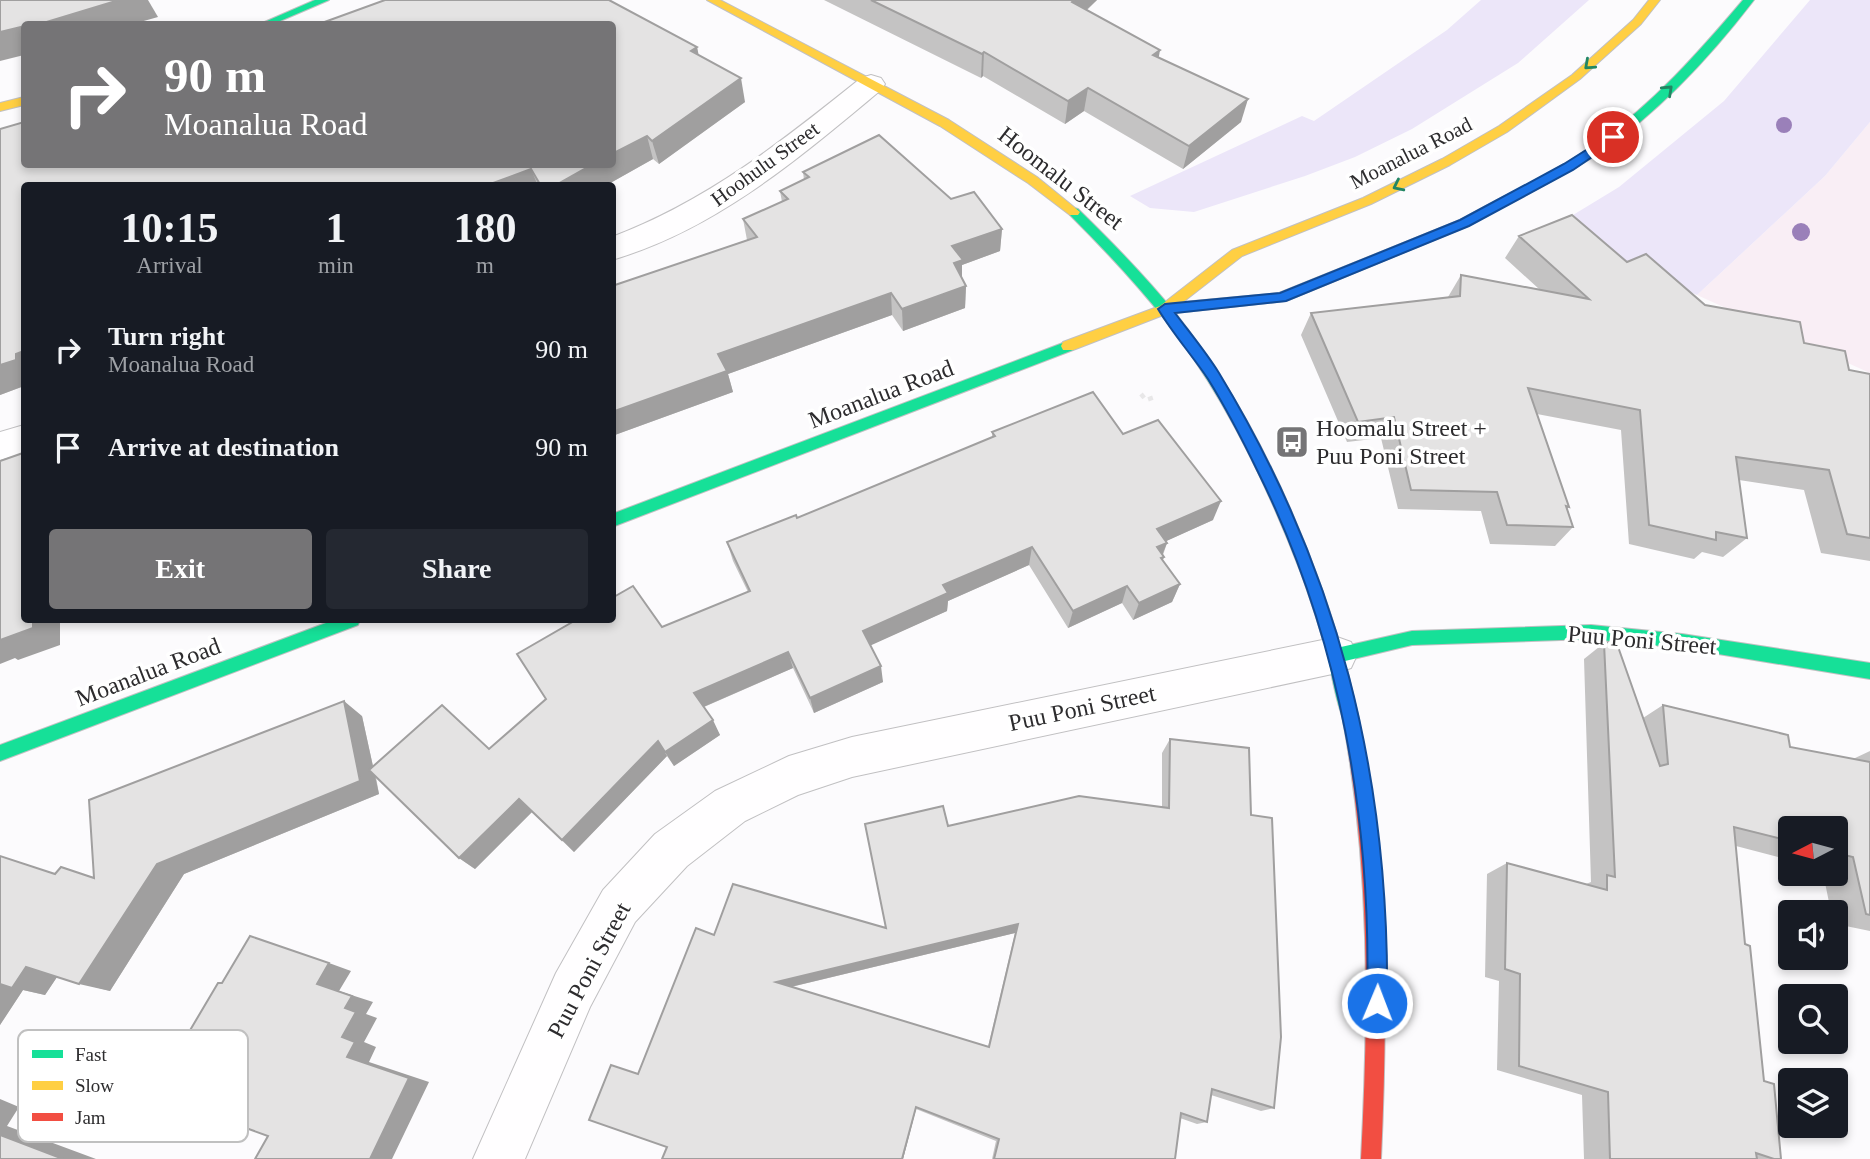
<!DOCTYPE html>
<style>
:root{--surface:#171b24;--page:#242831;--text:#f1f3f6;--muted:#9ea1a6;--accent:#757476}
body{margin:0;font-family:"Times New Roman",serif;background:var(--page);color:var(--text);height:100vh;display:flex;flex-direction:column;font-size:26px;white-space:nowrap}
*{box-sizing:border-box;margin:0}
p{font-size:23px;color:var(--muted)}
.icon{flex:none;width:38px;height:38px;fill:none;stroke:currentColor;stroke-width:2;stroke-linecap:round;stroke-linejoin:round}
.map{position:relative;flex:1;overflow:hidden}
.details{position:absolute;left:21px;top:182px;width:595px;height:441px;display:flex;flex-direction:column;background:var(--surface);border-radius:7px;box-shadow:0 4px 10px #0003}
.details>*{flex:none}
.top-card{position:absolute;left:21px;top:21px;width:595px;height:147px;border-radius:7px;box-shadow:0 4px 10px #0003;background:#757476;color:#fff;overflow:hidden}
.needle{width:46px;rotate:264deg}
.controls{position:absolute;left:1778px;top:816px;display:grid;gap:14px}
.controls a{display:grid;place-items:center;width:70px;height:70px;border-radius:7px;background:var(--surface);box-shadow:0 4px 10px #0003;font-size:35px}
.pin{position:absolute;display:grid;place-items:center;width:60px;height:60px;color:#fff;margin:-30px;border:4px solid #fff;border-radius:50%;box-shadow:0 2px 7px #0007}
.me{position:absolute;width:77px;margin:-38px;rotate:1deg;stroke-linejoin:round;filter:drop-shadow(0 0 5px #0008)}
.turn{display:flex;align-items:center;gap:24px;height:147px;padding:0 28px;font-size:32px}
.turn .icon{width:91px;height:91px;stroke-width:2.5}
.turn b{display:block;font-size:49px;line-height:60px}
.eta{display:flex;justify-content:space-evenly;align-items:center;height:119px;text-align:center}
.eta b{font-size:42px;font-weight:700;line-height:49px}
.primary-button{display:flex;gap:14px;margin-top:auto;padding:14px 28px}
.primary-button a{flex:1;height:80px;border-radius:7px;background:var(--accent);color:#fff;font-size:28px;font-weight:700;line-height:80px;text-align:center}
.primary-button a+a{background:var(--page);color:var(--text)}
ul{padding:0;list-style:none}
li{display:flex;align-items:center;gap:21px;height:98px;padding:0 28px}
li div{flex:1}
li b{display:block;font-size:26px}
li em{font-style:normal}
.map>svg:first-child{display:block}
</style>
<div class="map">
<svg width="1870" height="1159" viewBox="0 0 1870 1159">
<rect width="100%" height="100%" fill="#fcfbfd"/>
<!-- industrial -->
<path fill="#f9eef5" d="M1870 122V373L1697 295 1825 176Z"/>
<!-- green -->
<g fill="#ece6f9">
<path d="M1481 0H1589L1518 63 1412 129 1355 157 1305 176 1194 212 1150 208 1130 196 1302 116 1314 121 1447 30Z"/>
<path d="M1810 0H1870V122L1825 176 1697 295 1550 229 1619 187 1724 101Z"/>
</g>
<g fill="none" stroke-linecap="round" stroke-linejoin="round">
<defs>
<g id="street">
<path d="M871 75 881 78 885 84 881 90C799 158 717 229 612 260V237C709 200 781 142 861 78Z"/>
<path d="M24 425V453L0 460V432Z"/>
<path d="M1337 637 1351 642 1357 655 1351 668 1337 673 852 777 798 795 745 821 687 866 635 922 590 1007 525 1159H473L556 973 603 890 655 834 715 791 789 756 852 737Z"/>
</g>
<g id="fast">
<path d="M315 0H329L273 24H260Z"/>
<path d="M1743 0H1754C1711 56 1659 112 1601 152 1566 175 1529 193 1492 213H1484V207C1522 187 1561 168 1597 143 1653 104 1699 52 1743 0Z"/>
<path d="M1074 208 1078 209C1113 243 1146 277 1176 314 1253 412 1305 529 1341 647L1412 631 1591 625 1682 634 1870 663V679L1682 648 1591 639 1412 645 1345 661 1358 715 1356 721 1350 723 1344 721C1336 702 1333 679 1328 659 1321 630 1311 601 1301 573 1267 484 1225 396 1166 321 1136 283 1104 249 1070 215V209Z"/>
<path d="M1068 341 1073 342 1075 346 1073 350 612 527V514Z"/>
<path d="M334 620H360L358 625 0 761V745Z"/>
</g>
<g id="slow">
<path d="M707 0H720L949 120 1037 177 1080 212 1078 215H1070L1028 183 940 126Z"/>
<path d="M1649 0H1660L1641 24 1580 79 1507 132 1450 165 1371 204 1242 256 1183 302 1279 293 1460 220 1484 207H1492V213L1468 226 1286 301 1166 314 1073 350H1063L1061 346 1063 342 1160 306 1232 250 1363 198 1442 159 1499 126 1572 75 1633 20Z"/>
<path d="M24 97V105L0 111V103Z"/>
</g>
<path id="jam" d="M1350 707 1356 709 1358 715C1388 864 1388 1008 1381 1159H1361C1369 1008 1370 864 1342 715L1344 709Z"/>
</defs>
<!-- street casing -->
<use href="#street" stroke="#c1c0c2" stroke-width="2"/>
<!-- fast casing -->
<use href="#fast" stroke="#c1c0c2" stroke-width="2"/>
<!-- slow casing -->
<use href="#slow" stroke="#c1c0c2" stroke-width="2"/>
<!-- jam casing -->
<use href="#jam" stroke="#c1c0c2" stroke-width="2"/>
<!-- path -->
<path stroke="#e8e7e8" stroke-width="4.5" stroke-dasharray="5 5" stroke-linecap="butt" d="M1141 394 1146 400 1155 397"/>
<!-- street -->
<use href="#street" fill="#fffeff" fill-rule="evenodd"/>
<!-- fast -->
<use href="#fast" fill="#16e098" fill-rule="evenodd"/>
<!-- slow -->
<use href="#slow" fill="#ffcf43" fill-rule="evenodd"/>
<!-- jam -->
<use href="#jam" fill="#f24e42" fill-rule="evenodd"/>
</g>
<!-- trees -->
<g fill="#9a80b9">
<circle cx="1784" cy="125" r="8"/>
<circle cx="1801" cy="232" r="9"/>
</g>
<!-- wall -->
<g fill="#c4c3c3" fill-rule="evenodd">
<path d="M824 0H1097L1087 10 1159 58 1241 122 1183 169 1084 111 1065 124 983 76 981 78Z"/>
<path d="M697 47 698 55 745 102 659 164 653 159 605 186H24V386L0 395V129Z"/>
<path d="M803 172 951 199 1002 229 1000 251 962 265V278L966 286 965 308 903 331 892 315 728 374 733 392 612 436V286L747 240 743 219 782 202 780 191 804 180Z"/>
<path d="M1519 236 1627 262 1705 305 1804 343 1849 370 1870 374V561L1821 553 1804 490 1739 480 1747 538 1723 557 1702 552 1694 559 1629 544 1621 430 1537 414 1569 507 1567 509 1573 527 1555 546 1490 544 1481 511 1398 509 1381 438 1347 442 1301 335 1311 313 1448 297 1461 275 1539 289 1505 258Z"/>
<path d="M992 432 1123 434 1213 520 1166 541 1167 543 1163 555 1164 557 1162 561 1180 584 1172 602 1133 620 1122 603 1068 628 1029 565 948 601 947 611 870 645 883 682 814 713 793 668 704 707 720 735 674 766 667 756 574 852 532 812 475 869 459 858 376 777 379 794 184 874 110 991 57 977 45 995 23 990 0 1025V856L55 874 94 878 362 716 373 766 489 749 662 627 748 592 733 561 727 542 797 518 992 438Z"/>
<path d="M1604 643 1643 718 1663 705 1790 747 1853 759 1870 751V931L1836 924V912H1831L1823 873H1836V828H1790V860L1736 846 1745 944 1764 1081 1781 1159H1584L1582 1095 1497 1070 1499 981 1485 977 1487 874 1507 863 1586 884 1591 882 1584 659Z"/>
<path d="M1170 739 1251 815 1274 1108 1261 1111 1211 1095 1207 1122 1197 1124 1180 1118 1175 1159H992L996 1141 916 1109 903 1159H662L667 1147 638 1074 714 935 886 928 948 826 1162 807V753ZM1015 933 988 1047 791 987Z"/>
</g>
<!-- shaded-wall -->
<g fill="#a09f9f">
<path d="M119 0H148L158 17 133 24H40Z"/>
<path d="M1074 0H1097L1070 25 1072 2Z"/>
<path d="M21 27 24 29V55L0 61V32Z"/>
<path d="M697 47 702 71 691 51Z"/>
<path d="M1160 50 1156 73 1153 55Z"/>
<path d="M984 52 983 76 981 78 982 54Z"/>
<path d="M741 78 745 102 659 164 652 141Z"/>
<path d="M1088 88 1084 111 1065 124 1068 101Z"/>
<path d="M1248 99 1241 122 1183 169 1189 146Z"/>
<path d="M647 136 653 159 605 186H554L593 164H612V154Z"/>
<path d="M531 169 538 186H485Z"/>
<path d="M1002 229 1000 251 962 265V282L953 285 952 246Z"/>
<path d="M966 286 965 308 903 331 902 309Z"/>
<path d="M891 293 892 315 728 374 733 392 612 436V412L718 354Z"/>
<path d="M24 351V386L0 395V365L16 354Z"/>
<path d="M1221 501 1213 520 1151 548 1157 529Z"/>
<path d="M1167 543 1161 558 1164 557 1157 575V547Z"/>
<path d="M1032 547 1029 565 948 601 947 611 865 648 863 631 943 585Z"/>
<path d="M1180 584 1172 602 1133 620 1139 603Z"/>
<path d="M1127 586 1122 603 1068 628 1073 611Z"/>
<path d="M33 620H60V645L18 660 15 658 0 664V640Z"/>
<path d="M788 652 793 668 701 708 694 693Z"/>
<path d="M881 666 883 682 814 713 810 698Z"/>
<path d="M344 701 362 716 379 794 184 874 110 991 79 984 157 864Z"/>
<path d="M713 720 720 735 674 766 665 752Z"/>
<path d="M658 741 667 756 574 852 562 840Z"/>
<path d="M519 799 532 812 475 869 459 858Z"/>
<path d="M1018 924 1015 933 782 989 776 982Z"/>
<path d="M329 963 351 971 339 991 373 1002 366 1014 377 1018 364 1042 376 1047 369 1062 429 1082 392 1159H370L342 1037 345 1008 317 984Z"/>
<path d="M26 967 59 974 45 995 23 990 0 1025V982Z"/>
<path d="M0 1099 19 1107 7 1126 96 1159H63L0 1135Z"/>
<path d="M916 1107V1109L903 1159H902Z"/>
</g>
<!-- building -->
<g fill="#e4e3e3" stroke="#a09f9f" stroke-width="2" fill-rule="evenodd">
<path d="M0 0H119L40 24H24V29L22 30 21 27 0 32Z"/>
<path d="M385 0H609L697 47 691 51 741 78 652 141 647 136 612 154V24H319Z"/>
<path d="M871 0H1074L1072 2 1160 50 1153 55 1248 99 1189 146 1088 88 1068 101 984 52 982 54Z"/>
<path d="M24 122V164H593L554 186H541L531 169 485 186H24V351L16 354V360L0 365V129Z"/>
<path d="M879 135 951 199 974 192 1002 229 952 246 963 260 954 263 966 286 902 309 891 293 718 354 727 371 612 412V286L757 237 743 219 788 199 780 191 809 177 803 172Z"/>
<path d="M1572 215 1627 262 1646 254 1705 305 1800 322 1804 343 1845 351 1849 370 1870 374V538L1847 534 1829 470 1736 457 1747 538 1716 532V540L1649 525 1640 410 1528 388 1569 507 1566 506 1573 527 1507 525 1497 492 1411 490 1394 417 1358 422 1311 313 1460 296 1461 275 1589 299 1519 236Z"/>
<path d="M1093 392 1123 434 1158 420 1221 501 1157 529 1167 543 1157 547 1164 557 1161 558 1180 584 1139 603 1127 586 1073 611 1032 547 943 585 948 593 863 631 881 666 810 698 788 652 694 693 713 720 665 752 658 741 562 840 519 799 459 858 369 770 442 705 489 749 546 699 517 654 576 620H612V598L633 586 662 627 750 591 727 542 796 515 797 518 995 436 992 432Z"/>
<path d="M23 453 24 482V620H33V628L0 640V461Z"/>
<path d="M1616 641 1660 766 1668 764 1663 705 1788 735 1790 747 1870 762V915L1866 914 1853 857 1836 853V828H1790V841L1734 827 1745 944 1750 946 1764 1081 1774 1084 1781 1159H1774L1756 1153 1757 1159H1610L1608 1092 1519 1066 1520 974 1505 969 1507 863 1607 890V875L1615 877 1604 643Z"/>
<path d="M344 701 360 781 157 864 79 984 26 967 12 988 0 984V856L55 874 61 867 94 878 89 800Z"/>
<path d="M1170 739 1249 748 1251 815 1272 818 1281 1037 1274 1108 1212 1089 1207 1122 1181 1113 1175 1159H994L999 1139 916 1107 902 1159H662L667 1147 589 1120 611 1065 638 1074 696 928 714 935 733 884 886 928 865 824 943 806 948 826 1079 796 1169 808ZM1018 924 989 1047 776 982Z"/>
<path d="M250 936 329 963 317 984 352 996 345 1008 356 1012 342 1037 355 1042 347 1057 409 1078 370 1159H255L268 1136 218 1118 226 1103 160 1081 218 983H222Z"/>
<path d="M0 1135 63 1159H0Z"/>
</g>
<!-- one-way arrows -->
<defs><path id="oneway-chevron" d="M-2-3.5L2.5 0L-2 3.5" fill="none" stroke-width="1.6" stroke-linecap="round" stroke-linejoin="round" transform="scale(1.75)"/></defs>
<g stroke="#228663">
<use href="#oneway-chevron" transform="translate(1589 65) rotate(138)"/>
<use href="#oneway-chevron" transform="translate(1668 90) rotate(-43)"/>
<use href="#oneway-chevron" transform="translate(1398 186) rotate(154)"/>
</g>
<!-- route -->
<path fill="#1a73e8" stroke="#114b97" stroke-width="2" d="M1613 133 1619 137 1617 140 1573 170 1469 226 1286 301 1175 313C1190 333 1206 352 1219 373 1338 569 1390 775 1387 1003L1384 1010 1377 1013 1370 1010 1367 1003C1372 820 1340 637 1258 472 1243 441 1226 408 1208 379 1192 355 1173 334 1158 309L1165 304 1280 293 1460 220 1564 164Z"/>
<!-- icons -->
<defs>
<symbol id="bus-square" viewBox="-11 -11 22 22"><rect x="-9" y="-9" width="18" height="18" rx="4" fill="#757476" stroke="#fff"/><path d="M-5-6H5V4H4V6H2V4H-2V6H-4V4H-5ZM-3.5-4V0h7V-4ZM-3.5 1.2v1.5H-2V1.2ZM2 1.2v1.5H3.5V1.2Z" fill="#fff"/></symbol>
</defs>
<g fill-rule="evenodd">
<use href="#bus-square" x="1273" y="423" width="38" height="38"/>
</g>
<g text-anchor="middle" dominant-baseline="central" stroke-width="7" stroke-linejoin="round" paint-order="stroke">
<!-- far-street labels -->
<g font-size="21" fill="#2d2c2e" stroke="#fff">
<text transform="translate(1411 153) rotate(-27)">Moanalua Road</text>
<text transform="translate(765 164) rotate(-36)">Hoohulu Street</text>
</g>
<!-- street labels -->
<g font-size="24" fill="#2d2c2e" stroke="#fff">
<text transform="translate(1061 178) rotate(38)">Hoomalu Street</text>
<text transform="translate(881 394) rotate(-21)">Moanalua Road</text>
<text transform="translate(1642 640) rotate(5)">Puu Poni Street</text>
<text transform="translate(148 672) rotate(-21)">Moanalua Road</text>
<text transform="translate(1082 708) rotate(-12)">Puu Poni Street</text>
<text transform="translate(589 970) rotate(-62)">Puu Poni Street</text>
</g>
<!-- poi labels -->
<g font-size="24" fill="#2d2c2e" stroke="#fff" text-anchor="start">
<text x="1316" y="428">Hoomalu Street +<tspan x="1316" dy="28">Puu Poni Street</tspan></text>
</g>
</g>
<!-- legend -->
<rect x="18" y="1030" width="230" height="112" rx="10" fill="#fff" stroke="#c0c0c0" stroke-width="2"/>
<rect x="32" y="1050" width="31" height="8" fill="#16e098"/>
<rect x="32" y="1081" width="31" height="9" fill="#ffcf43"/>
<rect x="32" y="1113" width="31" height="8" fill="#f24e42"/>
<g font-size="19" fill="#2d2c2e">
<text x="75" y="1061">Fast</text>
<text x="75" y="1092">Slow</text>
<text x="75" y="1124">Jam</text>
</g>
</svg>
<div class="controls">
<a><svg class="needle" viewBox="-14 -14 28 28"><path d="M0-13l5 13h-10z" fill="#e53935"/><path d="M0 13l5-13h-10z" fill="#9ea1a6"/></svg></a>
<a><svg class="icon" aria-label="sound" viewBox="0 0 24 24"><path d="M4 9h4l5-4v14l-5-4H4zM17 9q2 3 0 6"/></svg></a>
<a><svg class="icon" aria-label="search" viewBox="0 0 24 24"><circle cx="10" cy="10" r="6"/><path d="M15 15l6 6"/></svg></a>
<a><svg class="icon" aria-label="layers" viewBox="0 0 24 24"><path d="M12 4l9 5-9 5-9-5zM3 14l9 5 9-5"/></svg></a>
</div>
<div class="pin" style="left:1613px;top:137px;background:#d93025"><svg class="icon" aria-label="arrive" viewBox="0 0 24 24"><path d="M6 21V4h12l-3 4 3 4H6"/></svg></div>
<svg class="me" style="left:1377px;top:1003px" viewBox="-20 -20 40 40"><circle r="17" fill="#1a73e8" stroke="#fff" stroke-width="3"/><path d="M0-11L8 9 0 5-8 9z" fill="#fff"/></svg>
<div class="top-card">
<div class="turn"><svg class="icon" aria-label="right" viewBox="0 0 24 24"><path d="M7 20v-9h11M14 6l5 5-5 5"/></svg><div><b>90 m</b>Moanalua Road</div></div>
</div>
<section class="details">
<div class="eta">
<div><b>10:15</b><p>Arrival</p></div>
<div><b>1</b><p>min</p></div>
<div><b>180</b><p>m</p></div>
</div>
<ul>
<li><svg class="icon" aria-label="right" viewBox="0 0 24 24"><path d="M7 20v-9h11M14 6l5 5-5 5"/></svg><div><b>Turn right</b><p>Moanalua Road</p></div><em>90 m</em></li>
<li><svg class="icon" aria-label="arrive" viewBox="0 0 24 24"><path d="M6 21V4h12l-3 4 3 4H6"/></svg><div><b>Arrive at destination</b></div><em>90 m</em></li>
</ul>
<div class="primary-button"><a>Exit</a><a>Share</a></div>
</section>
</div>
